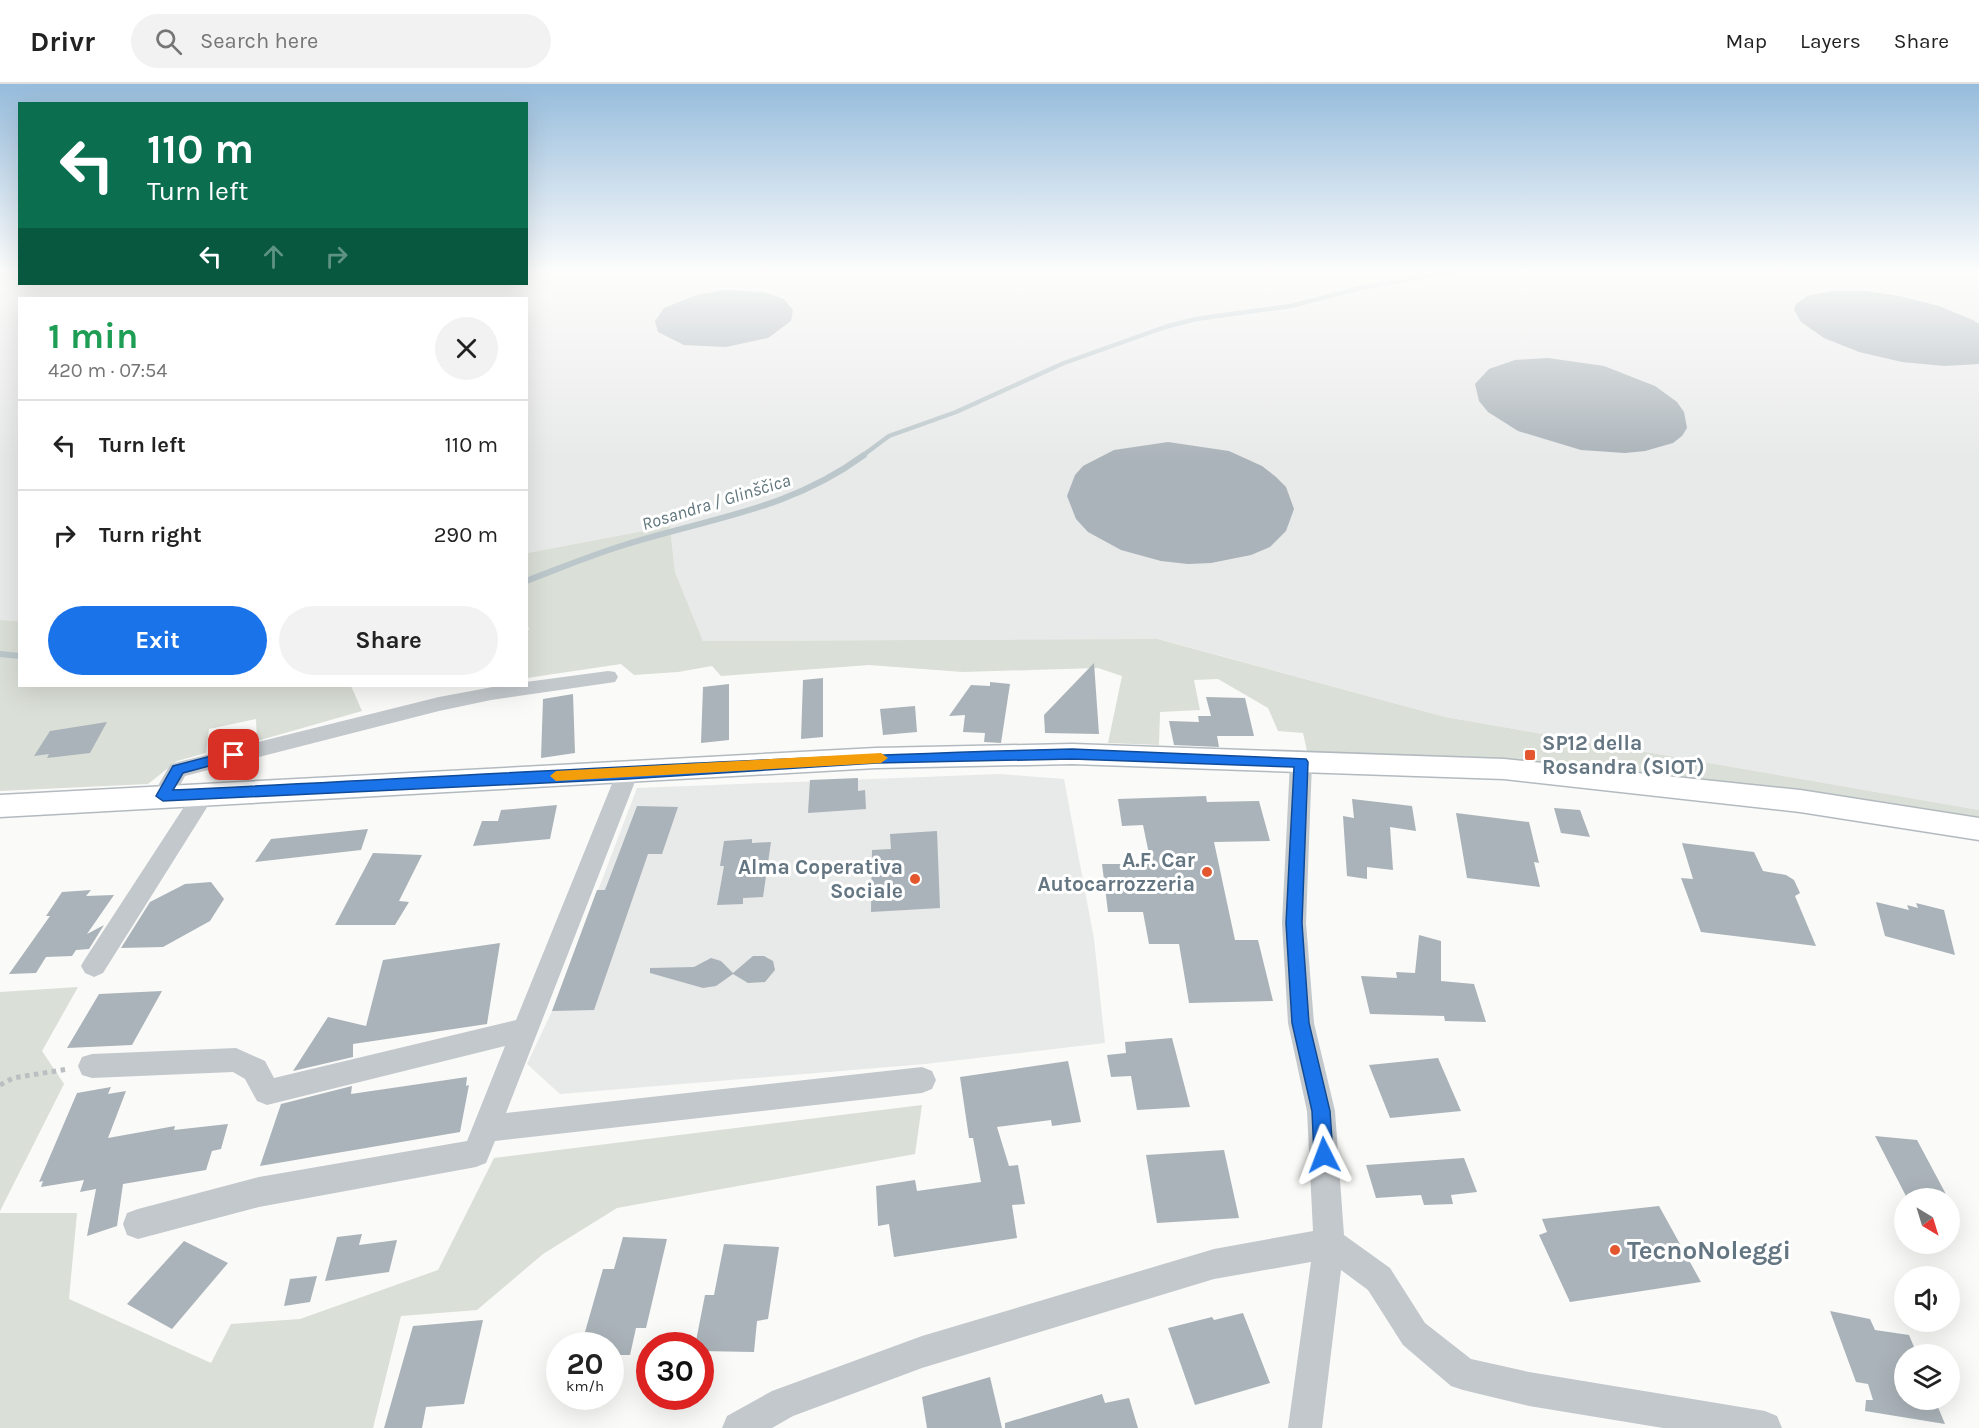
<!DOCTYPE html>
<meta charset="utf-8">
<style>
:root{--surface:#fff;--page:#f2f2f2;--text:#222;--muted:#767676;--line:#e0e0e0;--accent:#1a73e8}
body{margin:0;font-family:Karla,sans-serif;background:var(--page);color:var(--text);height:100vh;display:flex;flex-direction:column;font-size:22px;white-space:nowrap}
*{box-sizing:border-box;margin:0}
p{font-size:20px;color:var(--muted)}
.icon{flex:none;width:33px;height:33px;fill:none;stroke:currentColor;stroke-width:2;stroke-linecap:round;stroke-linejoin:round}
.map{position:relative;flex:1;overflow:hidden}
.details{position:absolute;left:18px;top:213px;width:510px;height:390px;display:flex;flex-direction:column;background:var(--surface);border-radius:0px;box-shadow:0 6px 24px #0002}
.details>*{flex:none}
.hud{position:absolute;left:18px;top:18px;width:510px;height:183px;border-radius:0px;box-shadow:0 6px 24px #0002;background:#0b6e4f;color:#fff;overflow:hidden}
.needle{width:39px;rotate:142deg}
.tools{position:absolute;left:1894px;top:1104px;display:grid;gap:12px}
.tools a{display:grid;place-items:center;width:66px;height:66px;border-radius:50%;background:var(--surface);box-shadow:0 6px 24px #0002;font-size:30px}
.speed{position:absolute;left:546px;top:1248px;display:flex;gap:12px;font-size:30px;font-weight:700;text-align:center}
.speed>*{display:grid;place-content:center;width:78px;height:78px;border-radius:50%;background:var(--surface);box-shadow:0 6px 24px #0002;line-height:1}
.speed small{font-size:15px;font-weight:400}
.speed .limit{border:9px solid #d22;background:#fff;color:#111}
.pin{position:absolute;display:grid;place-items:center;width:51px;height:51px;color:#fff;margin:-26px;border-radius:12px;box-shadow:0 3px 9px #0006}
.me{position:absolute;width:66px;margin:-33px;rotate:357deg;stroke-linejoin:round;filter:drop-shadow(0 0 4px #0008)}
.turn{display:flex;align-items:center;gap:21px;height:126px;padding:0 30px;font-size:27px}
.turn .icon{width:78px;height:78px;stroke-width:2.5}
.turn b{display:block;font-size:42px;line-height:51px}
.lanes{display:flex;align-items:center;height:57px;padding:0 30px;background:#0003;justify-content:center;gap:30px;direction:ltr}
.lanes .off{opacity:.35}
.round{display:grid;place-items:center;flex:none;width:63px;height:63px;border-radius:32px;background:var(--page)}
.headline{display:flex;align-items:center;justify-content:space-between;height:102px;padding:0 30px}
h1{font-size:36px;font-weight:700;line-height:45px;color:#1e9e55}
.action{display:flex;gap:12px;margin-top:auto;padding:12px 30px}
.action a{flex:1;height:69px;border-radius:36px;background:var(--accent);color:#fff;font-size:24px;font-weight:700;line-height:69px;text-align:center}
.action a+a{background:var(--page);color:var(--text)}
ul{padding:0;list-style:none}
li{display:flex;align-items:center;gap:18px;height:90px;padding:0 30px;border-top:2px solid var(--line)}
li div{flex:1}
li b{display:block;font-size:22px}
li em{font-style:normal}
header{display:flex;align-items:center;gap:36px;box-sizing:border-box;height:84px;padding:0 30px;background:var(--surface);border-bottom:2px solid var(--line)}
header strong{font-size:28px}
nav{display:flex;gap:33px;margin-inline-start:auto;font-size:21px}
.search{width:420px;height:54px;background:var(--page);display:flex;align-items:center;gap:15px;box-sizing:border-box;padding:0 21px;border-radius:33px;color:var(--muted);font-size:22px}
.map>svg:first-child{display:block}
</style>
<header>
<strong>Drivr</strong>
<div class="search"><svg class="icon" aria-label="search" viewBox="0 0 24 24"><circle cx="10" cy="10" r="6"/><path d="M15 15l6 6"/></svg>Search here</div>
<nav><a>Map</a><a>Layers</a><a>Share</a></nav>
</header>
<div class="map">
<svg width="1979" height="1344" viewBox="0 0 1979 1344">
<rect width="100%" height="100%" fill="#fafaf8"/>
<!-- built -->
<g fill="#e8e9e9">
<path d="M0 187H19L20 200H526L527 187H1979V726L1445 633 1159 555 703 557 675 488 670 442 527 469 526 214H20L19 537 0 536Z"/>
<path d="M1000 690 1064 695 1094 855 1105 959 925 980 560 1010 527 980 552 927 637 704Z"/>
</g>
<!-- green -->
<g fill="#dadfd7">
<path d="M670 442 675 488 703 557 1158 555 1445 633 1979 726V738L1794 706 1566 680 1307 667 1303 649 1278 647 1268 624 1218 595 1194 596 1200 626 1160 628 1159 661 1108 659 1122 592 1098 584 963 588 869 581 721 592 712 582 678 588 634 591 621 580 527 594V547L529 545 526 538 527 469Z"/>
<path d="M0 536 19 537 20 602H351L362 627 257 657 256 635 209 645 206 669 177 677 148 700 0 707Z"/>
<path d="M78 903 42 967 64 1000 0 1127V908Z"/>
<path d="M922 1021 915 1070 617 1124 543 1170 477 1226 401 1232 373 1344H0V1129H77L69 1215 211 1279 231 1240 300 1235 438 1186 494 1074Z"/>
</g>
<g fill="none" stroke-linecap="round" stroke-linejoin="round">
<!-- stream-far1 -->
<path stroke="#bbc7cb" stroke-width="4.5" d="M862 372 889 352 956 328 1064 279 1165 243 1196 235 1291 222 1360 204 1454 187"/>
<!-- stream -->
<g stroke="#bbc7cb" stroke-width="6">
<path d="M526 497C558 485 589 472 621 462 708 434 788 427 864 371"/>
<path d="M0 570 20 572"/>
</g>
</g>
<!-- building -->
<g fill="#aab3b9">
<path d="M724 206 764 208 784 215 793 226 791 237 768 254 726 263 684 261 658 248 655 237 664 224 696 211Z"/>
<path d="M1832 207H1866L1900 212 1939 222 1973 236 1979 240V280L1944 282 1902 278 1859 268 1824 254 1801 238 1794 226 1796 220 1807 212Z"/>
<path d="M1548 274 1604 282 1655 302 1677 318 1684 328 1687 344 1682 352 1673 359 1645 367 1625 369 1581 366 1518 347 1488 328 1479 317 1475 300 1489 285 1515 276Z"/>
<path d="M1168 358 1229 367 1262 382 1276 393 1286 403 1294 425 1286 447 1270 463 1251 471 1211 479 1188 480 1161 477 1121 466 1088 448 1076 435 1067 412 1075 391 1083 382 1114 366Z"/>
<path d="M1094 579 1099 650 1045 649 1044 631Z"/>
<path d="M823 594V653L801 655 803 596Z"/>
<path d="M990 598 1010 600 1001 659 984 658 985 649 963 648 965 631 949 632 971 601 990 602Z"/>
<path d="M729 600V656L701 659 703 603Z"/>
<path d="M573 610 575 669 541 674 543 615Z"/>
<path d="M1206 613 1245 614 1254 652H1217L1219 663 1174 661 1169 637 1199 638 1198 632H1211Z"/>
<path d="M915 622 917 648 883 651 880 625Z"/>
<path d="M107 638 90 669 47 674 49 670 34 672 50 647Z"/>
<path d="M858 694V707L865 706 866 725 808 729 810 696Z"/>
<path d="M1206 712 1207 718 1259 717 1270 757 1214 758 1235 856H1258L1273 917 1189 919 1179 860H1149L1143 828H1108L1102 780H1151L1143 741 1122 742 1118 715Z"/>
<path d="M1352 715 1412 722 1416 747 1390 743 1393 786 1367 783V795L1347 792 1343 732 1354 734Z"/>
<path d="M557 721 550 755 473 762 482 737H498L501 726Z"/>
<path d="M637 722 678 723 662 770H648L594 926 552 927 597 806H605Z"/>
<path d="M1554 724 1580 726 1590 753 1561 749Z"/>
<path d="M1456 729 1529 738 1539 779 1534 778 1540 803 1467 794Z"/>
<path d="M368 745 361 766 255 778 271 755Z"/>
<path d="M937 747 940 824 871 828 872 766 891 765 890 750Z"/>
<path d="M752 755V759L771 758 763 813 743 814V820L717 821 724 782H720L724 757Z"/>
<path d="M1682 759 1754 768 1763 787 1786 791 1794 796 1800 809 1795 812 1816 862 1701 848 1681 794 1693 795Z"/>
<path d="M373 769 422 771 399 817 409 818 395 841H335Z"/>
<path d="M211 798 224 815 210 837 163 863 121 864 150 818 185 800Z"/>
<path d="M91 806 86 812 114 811 87 850 104 841 89 865 76 866 72 872 46 873 36 889 9 890 50 832H46L62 808Z"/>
<path d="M1876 818 1909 826 1907 821 1918 824 1916 819 1944 826 1955 871 1885 852Z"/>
<path d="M1419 851 1441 857V897L1474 900 1486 938 1445 937 1444 932 1370 930 1361 892 1397 894 1396 888 1415 889Z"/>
<path d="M500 859 487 940 353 960V973L293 987 328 933 366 942 383 876Z"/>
<path d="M753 872H764L773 877 775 886 765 898 748 899 733 890 716 902 703 904 650 889V884L694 883 711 874 721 877 733 889Z"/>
<path d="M162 907 132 961 67 964 99 910Z"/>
<path d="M1172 954 1190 1023 1137 1026 1131 992 1111 993 1107 971 1126 969 1125 958Z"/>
<path d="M1438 974 1461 1027 1390 1034 1369 981Z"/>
<path d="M1068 977 1081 1038 1052 1042 1051 1036 997 1043 1009 1082 1018 1081 1025 1120 1012 1121 1017 1154 894 1173 889 1140 878 1142 876 1102 915 1096 917 1107 981 1098 973 1054H969L960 993Z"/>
<path d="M467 993 466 1002 469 1001 460 1048 260 1082 281 1020 352 1002 351 1010Z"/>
<path d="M111 1003 108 1010 126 1007 108 1054 175 1042 174 1046 228 1040 221 1065 212 1067 206 1086 123 1100 117 1142 87 1152 96 1105 80 1108 84 1096 41 1103 43 1097 39 1098 77 1009Z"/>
<path d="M1875 1052 1917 1056 1948 1114H1907Z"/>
<path d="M1224 1066 1239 1134 1157 1139 1146 1071Z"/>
<path d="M1464 1074 1477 1108 1451 1111 1453 1120 1424 1121 1421 1111 1376 1114 1366 1081Z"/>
<path d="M1659 1122 1701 1198 1570 1218 1539 1151 1547 1148 1542 1135Z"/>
<path d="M362 1150 359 1161 397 1156 389 1188 325 1197 337 1153Z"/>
<path d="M623 1153 667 1155 646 1244H636L630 1271H610V1262H581L603 1185H614Z"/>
<path d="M184 1157 228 1179 172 1245 127 1220Z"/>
<path d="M724 1160 779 1163 768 1235 757 1237 754 1268 700 1267V1262H695L705 1211H714Z"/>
<path d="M317 1192 310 1218 284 1222 290 1195Z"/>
<path d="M1830 1227 1870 1235 1875 1246 1909 1251 1917 1270H1905V1316H1935L1945 1340 1865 1327 1866 1316H1873L1868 1300 1856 1298Z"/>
<path d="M1243 1229 1270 1299 1195 1321 1168 1244 1212 1233 1214 1236Z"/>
<path d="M483 1236 464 1320 426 1323 422 1344H384L413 1242Z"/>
<path d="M990 1293 1002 1344H927L922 1313Z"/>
<path d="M1102 1310 1105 1319 1129 1314 1138 1344H1005V1339Z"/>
</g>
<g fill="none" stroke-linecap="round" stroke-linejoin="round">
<defs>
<path id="secondary" d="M1072 660 1504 675 1800 706 1979 734V756L1800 728 1504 695 1072 680 876 684 0 733V711L876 664Z"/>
</defs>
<!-- secondary casing -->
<use href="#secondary" stroke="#b3babf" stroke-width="3"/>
<!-- path -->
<path stroke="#bbbfc2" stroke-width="5" stroke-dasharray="4.5 4.5" stroke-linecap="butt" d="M0 1001 13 994 68 985"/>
<!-- street -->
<g fill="#c3c8cc" fill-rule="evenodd">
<path d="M608 587 615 588 618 593 615 598 491 616 439 627 185 692 171 718 163 720 155 718 152 712 170 681 178 678 439 613 498 602H526V598Z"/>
<path d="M1301 670 1308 673 1312 678 1306 839 1314 939 1335 1027 1344 1151 1390 1184 1425 1239 1471 1275 1529 1288 1765 1327 1777 1332 1782 1344H1663L1529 1322 1463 1306 1451 1302 1403 1261 1368 1206 1341 1186 1322 1344H1288L1311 1178 1214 1195 922 1284 793 1332 772 1344H722L727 1332 772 1307 922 1252 1214 1165 1313 1147 1307 1027 1288 939 1282 839 1290 678 1294 673Z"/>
<path d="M627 682 635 685 638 690 506 1029 922 983 932 987 936 996 932 1005 922 1009 495 1057 486 1079 476 1083 259 1123 138 1155 127 1151 123 1140 127 1129 138 1125 259 1093 467 1057 505 962 267 1021 257 1017 245 995 233 988 92 994 82 991 78 982 82 973 92 970 236 964 265 977 274 994 516 936 616 690 619 685Z"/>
<path d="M205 701 213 703 216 709 103 889 94 893 85 889 81 882 85 875 197 703Z"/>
</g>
<!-- secondary -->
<use href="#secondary" fill="#fff" fill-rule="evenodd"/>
</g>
<!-- sky -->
<linearGradient id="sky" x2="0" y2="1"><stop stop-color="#96bcdc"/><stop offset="0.5" stop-color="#fdfdfc"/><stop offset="1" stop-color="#fdfdfc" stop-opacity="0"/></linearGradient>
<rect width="1979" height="375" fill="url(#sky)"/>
<!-- route -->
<path fill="#1a73e8" stroke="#114b97" stroke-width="1.5" d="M1072 665 1306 675 1308 678 1302 839 1309 939 1330 1027 1333 1071 1330 1077 1324 1080 1317 1077 1314 1071 1312 1027 1292 939 1286 839 1294 683 1072 675 876 679 627 695 163 717 156 712 173 682 234 666 241 671 239 674 183 689 173 706C473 692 772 672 1072 665Z"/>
<!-- slow -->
<path fill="#f59e0b" d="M881 669 888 674 881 679 556 697 550 692 556 687Z"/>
<!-- markers -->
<g fill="#e4572e" stroke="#fff" stroke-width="2">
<rect x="1524" y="665" width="12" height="12" rx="3"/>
<circle cx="1207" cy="788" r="6"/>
<circle cx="915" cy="795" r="6"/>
<circle cx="1615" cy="1166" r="6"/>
</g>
<g text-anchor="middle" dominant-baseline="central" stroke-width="6" stroke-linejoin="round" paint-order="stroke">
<!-- far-water labels -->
<g font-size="18" font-style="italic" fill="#60757c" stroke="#fff">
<text transform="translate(716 418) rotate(-17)">Rosandra / Glinščica</text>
</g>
<!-- poi labels -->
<g font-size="21" font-weight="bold" fill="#657683" stroke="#fff" text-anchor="end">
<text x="1542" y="659" text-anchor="start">SP12 della<tspan x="1542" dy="24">Rosandra (SIOT)</tspan></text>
<text x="1195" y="776">A.F. Car<tspan x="1195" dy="24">Autocarrozzeria</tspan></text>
<text x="903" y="783">Alma Coperativa<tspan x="903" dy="24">Sociale</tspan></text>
</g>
<!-- near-poi labels -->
<g font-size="26" font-weight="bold" fill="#657683" stroke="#fff" text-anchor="start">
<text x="1627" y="1166">TecnoNoleggi</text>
</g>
</g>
</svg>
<div class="tools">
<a><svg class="needle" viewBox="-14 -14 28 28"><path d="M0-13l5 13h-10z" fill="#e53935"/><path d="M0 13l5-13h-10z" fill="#767676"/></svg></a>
<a><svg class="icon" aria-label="sound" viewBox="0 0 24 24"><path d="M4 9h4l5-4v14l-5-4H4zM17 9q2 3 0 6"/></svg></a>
<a><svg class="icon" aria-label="layers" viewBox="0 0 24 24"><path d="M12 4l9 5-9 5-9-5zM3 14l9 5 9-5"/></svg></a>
</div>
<div class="speed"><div>20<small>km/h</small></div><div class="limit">30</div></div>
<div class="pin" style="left:234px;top:671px;background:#d93025"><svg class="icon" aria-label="arrive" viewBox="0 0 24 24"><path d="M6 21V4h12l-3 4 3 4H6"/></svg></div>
<svg class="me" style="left:1324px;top:1071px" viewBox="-20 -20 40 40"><path d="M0-17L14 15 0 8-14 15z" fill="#1a73e8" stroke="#fff" stroke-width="4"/></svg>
<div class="hud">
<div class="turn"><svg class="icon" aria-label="left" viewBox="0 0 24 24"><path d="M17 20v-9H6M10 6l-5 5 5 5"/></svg><div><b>110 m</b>Turn left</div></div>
<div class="lanes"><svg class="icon" aria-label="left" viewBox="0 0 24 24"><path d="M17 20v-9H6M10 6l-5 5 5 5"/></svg><svg class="icon off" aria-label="ahead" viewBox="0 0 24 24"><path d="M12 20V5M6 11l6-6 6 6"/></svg><svg class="icon off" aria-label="right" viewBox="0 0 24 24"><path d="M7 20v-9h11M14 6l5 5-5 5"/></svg></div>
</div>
<section class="details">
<div class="headline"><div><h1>1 min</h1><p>420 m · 07:54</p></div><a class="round"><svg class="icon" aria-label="close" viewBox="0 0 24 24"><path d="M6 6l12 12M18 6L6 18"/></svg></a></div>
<ul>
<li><svg class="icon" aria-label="left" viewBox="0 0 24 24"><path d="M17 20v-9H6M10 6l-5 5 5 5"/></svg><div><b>Turn left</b></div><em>110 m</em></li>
<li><svg class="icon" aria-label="right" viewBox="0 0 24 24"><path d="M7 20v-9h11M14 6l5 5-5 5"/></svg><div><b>Turn right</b></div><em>290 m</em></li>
</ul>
<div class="action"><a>Exit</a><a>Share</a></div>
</section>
</div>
